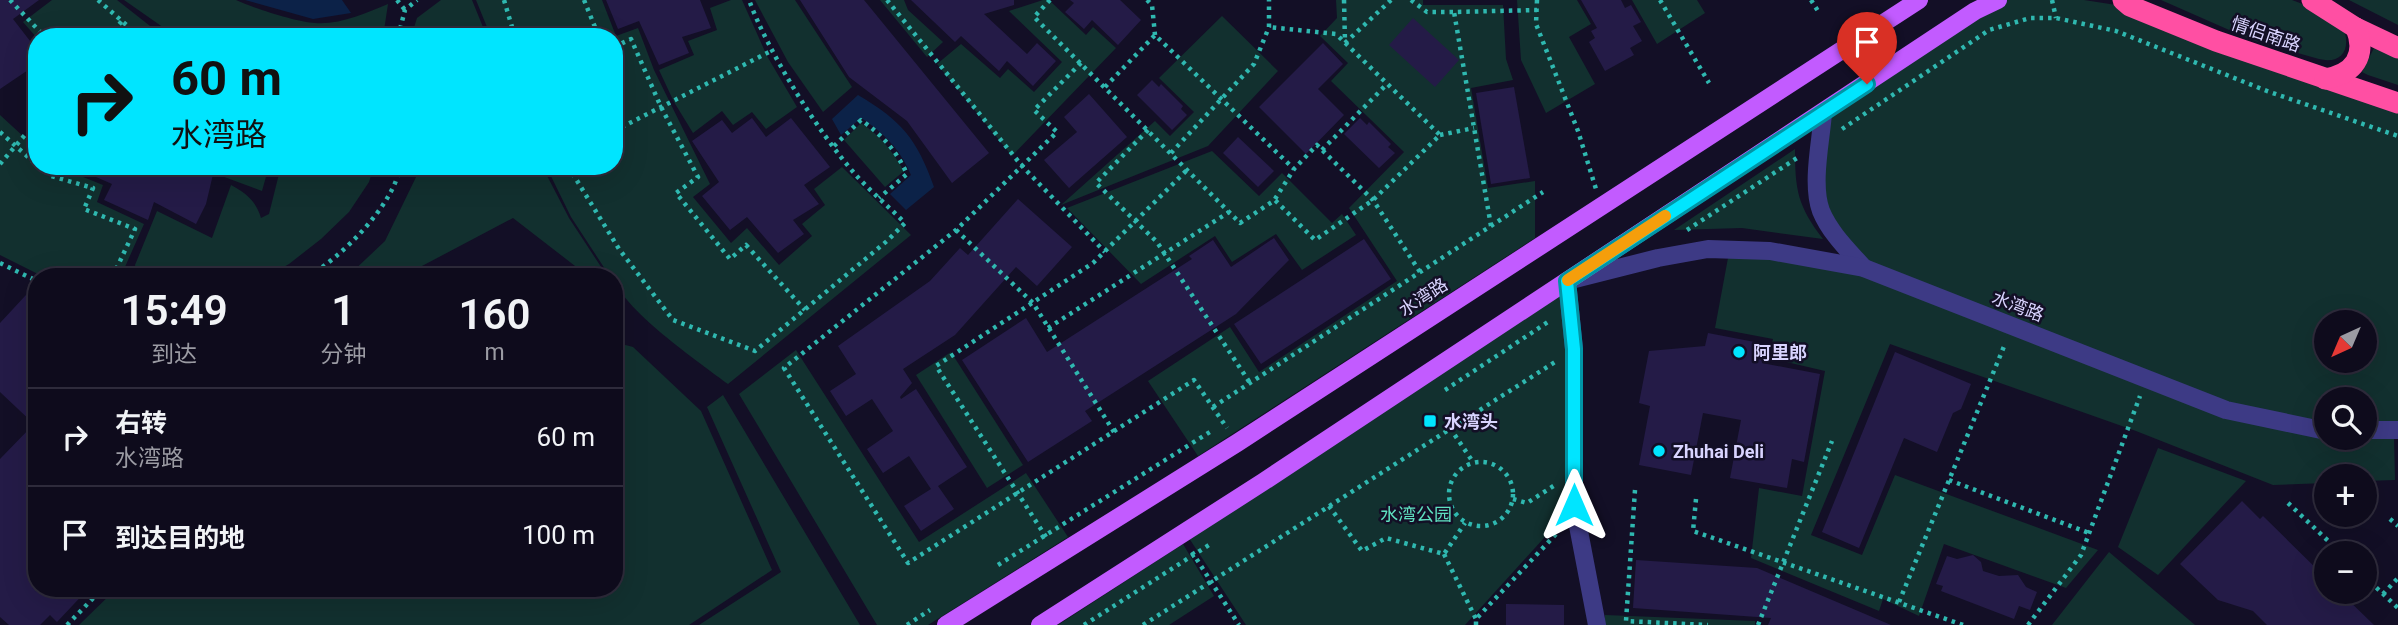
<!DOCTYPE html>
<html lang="zh">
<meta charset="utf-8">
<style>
:root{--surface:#0e0b1c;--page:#1c1929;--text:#f1f3f6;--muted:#9b9ba3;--line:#2e2b3b}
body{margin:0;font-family:Roboto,"Noto Sans SC",sans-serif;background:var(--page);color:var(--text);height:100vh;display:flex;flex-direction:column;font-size:26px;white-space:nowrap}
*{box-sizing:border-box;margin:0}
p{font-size:23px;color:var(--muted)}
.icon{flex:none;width:38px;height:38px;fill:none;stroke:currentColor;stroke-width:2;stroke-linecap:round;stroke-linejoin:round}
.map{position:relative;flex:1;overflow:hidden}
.drawer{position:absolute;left:28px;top:268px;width:595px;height:329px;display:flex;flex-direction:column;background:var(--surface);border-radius:28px;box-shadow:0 7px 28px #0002,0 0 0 2px var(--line)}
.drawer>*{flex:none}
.top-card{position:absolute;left:28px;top:28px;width:595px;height:147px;border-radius:28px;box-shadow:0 7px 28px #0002,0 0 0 2px var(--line);background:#00e5ff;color:#111;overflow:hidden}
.needle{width:46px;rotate:224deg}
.fabs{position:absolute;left:2314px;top:310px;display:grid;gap:14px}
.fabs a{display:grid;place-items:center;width:63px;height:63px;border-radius:50%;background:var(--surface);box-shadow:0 7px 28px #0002,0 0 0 2px var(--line);font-size:35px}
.pin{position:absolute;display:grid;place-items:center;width:60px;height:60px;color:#fff;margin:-72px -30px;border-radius:50% 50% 50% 0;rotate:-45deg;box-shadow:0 0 7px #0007}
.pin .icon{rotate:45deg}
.me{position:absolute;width:77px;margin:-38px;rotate:0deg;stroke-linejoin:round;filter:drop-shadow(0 0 5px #0008)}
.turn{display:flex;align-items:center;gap:24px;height:147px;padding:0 28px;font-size:32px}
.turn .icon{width:91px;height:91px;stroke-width:2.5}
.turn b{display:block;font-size:49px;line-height:60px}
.eta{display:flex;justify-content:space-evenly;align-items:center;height:119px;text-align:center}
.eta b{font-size:42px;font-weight:600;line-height:49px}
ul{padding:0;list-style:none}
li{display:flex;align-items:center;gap:21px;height:98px;padding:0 28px;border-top:2px solid var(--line)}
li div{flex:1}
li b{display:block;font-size:26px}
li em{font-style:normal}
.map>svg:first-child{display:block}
</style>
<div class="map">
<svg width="2398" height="625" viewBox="0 0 2398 625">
<rect width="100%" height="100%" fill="#130f26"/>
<!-- green -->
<g fill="#12302f" fill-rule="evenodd">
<path d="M52 0H117L164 37 37 38 23 22Z"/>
<path d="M124 0H236C253 8 297 22 315 23 340 25 366 13 388 4L383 37H177Z"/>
<path d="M441 0H472L487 37H411L417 18Z"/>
<path d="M476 0H602L616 36 638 28 654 70 710 184 693 197 731 243 747 228 779 265 812 236 802 224 825 205 814 189 842 167 911 235 728 384C704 366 616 305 614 276H611L605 269 571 217 546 166H614V37H491Z"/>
<path d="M731 0H742L767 56 797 107 766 129 752 112 733 125 722 111 693 133 674 102 659 70 694 55 688 41 717 30 710 8Z"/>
<path d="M755 0H795L852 87 823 112 788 62Z"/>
<path d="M880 0H904L908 10 943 42 927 57Z"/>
<path d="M1043 0H1049L1086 35 1093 27 1116 48 1012 156 937 64 961 44 1000 78 1008 69 1034 92 1062 62 1009 11Z"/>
<path d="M1336 0H1423V5H1503L1506 59 1513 80 1471 88 1488 188 1535 181V238L1198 456 1148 381 1230 327 1259 372 1397 281 1349 208 1404 152 1331 81 1348 63 1320 36 1337 18Z"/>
<path d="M1517 0H1577L1591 24 1569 37 1595 84 1546 113 1521 60Z"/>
<path d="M1632 0H1697L1705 13 1657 44Z"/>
<path d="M2008 0H2084L2129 7 2398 104V430H2364V399H2326V430L2227 410 1864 268 1837 237 1817 186 1824 113 1975 11ZM2326 322H2364V360H2326Z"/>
<path d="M2161 0H2292L2313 8 2345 33C2350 52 2339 64 2319 59L2252 40Z"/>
<path d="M2349 0H2398V25Z"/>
<path d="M1222 16 1278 71 1208 146 1061 205 1155 121 1170 136 1194 112 1159 78Z"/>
<path d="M2375 46 2398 57V85L2368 75 2362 72Z"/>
<path d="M0 115 37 149V166H56L103 185 97 202 144 224 121 276H42L0 255Z"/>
<path d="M861 123C881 136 892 151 904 171L885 187 844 140Z"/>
<path d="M1795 149C1795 191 1798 206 1823 239L1742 228 1674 230Z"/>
<path d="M1212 151 1259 196 1282 173 1332 223 1342 214 1356 235 1302 270 1276 234 1232 262 1215 236 1141 284 1067 208Z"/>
<path d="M222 166H269L262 191 219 175Z"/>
<path d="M281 166H374L369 182 349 212 321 239 289 264 268 276H136L135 265 157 211 212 238 231 185C246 193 256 201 261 218L269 214Z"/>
<path d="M417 166H542L569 218 607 276H588L513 218 403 276H348L385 241 418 173Z"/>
<path d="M1772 257 1863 274 2325 438 2394 437 2395 480 2364 481V476H2326V483L2273 485 2136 431 1890 344 1811 535 1862 555 1895 475 2098 550 2066 588 1944 544 1919 616 1883 599 1879 611 1751 558 1759 488 1802 496 1825 371 1769 358 1773 339 1715 328 1728 258Z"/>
<path d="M1567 281 1574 505 1465 625H1246L1185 532Z"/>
<path d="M614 342 633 347 701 411 772 570 689 625H79L117 588H614Z"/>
<path d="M796 350 919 542 1026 473 1068 537 928 625H877L739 394Z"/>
<path d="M951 352 1023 465 987 488 916 375Z"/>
<path d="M723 395 860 625H699L781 572 707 407Z"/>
<path d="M2158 448 2246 481 2158 575 2118 547Z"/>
<path d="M1183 544 1214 596 1169 625H1058Z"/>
<path d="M2109 552 2195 625H2052Z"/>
<path d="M1605 615 1755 621V625H1605Z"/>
</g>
<!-- water -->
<g fill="#0c2248">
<path d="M245 0H342L351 13 313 19Z"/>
<path d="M858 95C902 121 917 139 934 187L906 210 890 194 911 175C900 149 884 133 861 118L841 135 832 119Z"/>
</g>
<!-- building -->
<g fill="#241b47">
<path d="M0 0H39L13 19 37 50V64L0 89Z"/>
<path d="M606 0H700L711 28 682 37 689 53 659 65 639 21 618 29Z"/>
<path d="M800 0H864L989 153 952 183 907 121 849 77Z"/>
<path d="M911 0H1014V5L984 14 1027 54 1037 43 1056 61 1033 86 1007 61 999 71 961 36 955 42Z"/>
<path d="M1070 0H1120L1141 20 1118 45 1092 20 1084 29 1065 12 1074 3Z"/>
<path d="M1581 0H1621L1625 8 1631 5 1641 22 1633 26 1642 41 1630 48 1634 55 1605 71 1589 42 1595 38 1591 31 1597 28Z"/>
<path d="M1413 18 1459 60 1435 87 1389 45Z"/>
<path d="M1323 43 1343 64 1318 89 1344 115 1306 154 1259 107Z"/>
<path d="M1152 80 1159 87 1161 84 1183 106 1181 109 1187 115 1172 130 1137 95Z"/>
<path d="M1514 87 1530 178 1491 184 1476 93Z"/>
<path d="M1089 94 1127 137 1069 188 1044 160 1077 132 1064 117Z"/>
<path d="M752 118 766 137 791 118 830 167 804 185 819 204 793 220 804 234 778 253 747 217 730 230 702 196 719 182 692 141 722 120 732 133Z"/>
<path d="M1360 118 1367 125 1369 122 1391 144 1388 147 1395 153 1379 168 1344 134Z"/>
<path d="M1238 137 1274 171 1258 187 1223 153Z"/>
<path d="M71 166H215L206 204 196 224 154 202 148 220 104 200 112 184Z"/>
<path d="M1018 199 1072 247 1037 286 1016 267 955 335 903 369 912 383 900 397 901 399 916 389 967 467 938 486 954 509 921 531 904 506 931 489 909 456 883 473 867 449 893 431 872 399 846 416 830 391 856 374 838 346 930 281 960 248 968 255Z"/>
<path d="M1274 238 1289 260 1236 314 1085 411 1092 421 1028 462 962 360 1026 318 1047 352 1192 259 1189 256 1213 240 1231 267Z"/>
<path d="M1364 239 1391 279 1261 364 1234 324Z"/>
<path d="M26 295 37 305V588H89L57 622 50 615 40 625H9L0 617V459L34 424 0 392V323Z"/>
<path d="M1708 333 1765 344 1762 363 1820 374 1804 462 1792 459 1787 488 1730 478 1741 420 1703 413 1691 475 1639 465 1650 406 1639 403 1649 351 1705 346Z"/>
<path d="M1895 352 1971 384 1961 409 1953 413 1937 452 1904 438 1859 548 1822 532Z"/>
<path d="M2242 501 2260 519 2263 516 2326 578V592H2340L2374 625H2267L2253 611 2218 600 2180 564Z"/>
<path d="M1973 555 1981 562 1983 571 1999 576 2018 575 2026 587 2037 592 2030 610 2019 606 2014 619 1941 591 1943 586 1936 584 1947 556 1957 559Z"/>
<path d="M1636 560 1757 568 1891 625H1768L1771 618 1633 608Z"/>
<path d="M1506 604 1564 605V625H1506Z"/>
</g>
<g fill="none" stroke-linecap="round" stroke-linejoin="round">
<!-- path -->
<g stroke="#2fb8b0" stroke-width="4.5" stroke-dasharray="3.5 5" stroke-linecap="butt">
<path d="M10 0 45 37"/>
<path d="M98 0 140 37"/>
<path d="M397 0 405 10"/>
<path d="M504 0 515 37"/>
<path d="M584 0 599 37"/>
<path d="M887 0 1022 166 1105 252"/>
<path d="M1050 0 1034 17 1240 223 1275 200 1315 240 1373 200 1440 135 1336 34 1269 27"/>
<path d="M1147 0 1152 5 1155 35"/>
<path d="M1344 0 1345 42"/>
<path d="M1411 0 1427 12H1454"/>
<path d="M1537 0 1536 24 1578 131 1596 189"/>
<path d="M1660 0 1709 83"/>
<path d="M1811 0 1818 11"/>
<path d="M2052 0 2056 18"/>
<path d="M108 37 122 21"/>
<path d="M398 37 405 10 417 0"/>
<path d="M1345 43 1391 0"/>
<path d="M614 47 631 39 661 107 698 177 676 193 730 259 746 245 805 310"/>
<path d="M1081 63 1034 110 1057 132 956 230 784 368 908 563 1194 380 1227 428"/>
<path d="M1105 87 1155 35 1294 169"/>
<path d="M1842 129 1989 30 2030 18H2056L2116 31 2267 91 2398 136"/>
<path d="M1148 130 1096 183 1157 242 1250 383"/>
<path d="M614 131 773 50"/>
<path d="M0 132 37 165"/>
<path d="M1440 135 1474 128"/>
<path d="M834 146 861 120C882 135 896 150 907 174L879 198"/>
<path d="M1322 150 1387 84"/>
<path d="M1171 153 1254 64 1269 27V0"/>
<path d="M0 164 37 121"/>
<path d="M38 166 51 176 93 188 84 209 135 229 113 276"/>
<path d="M568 166 619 249 673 320 755 351 887 241 905 223C888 206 870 191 855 174 818 132 768 52 749 0"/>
<path d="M1275 199 1294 169 1317 145 1373 200 1420 272"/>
<path d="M1491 226 1454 12 1537 10"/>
<path d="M956 230 1033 303 1114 432"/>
<path d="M1687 230 1797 158"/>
<path d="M0 263 37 281"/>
<path d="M308 276C340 259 395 204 400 166"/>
<path d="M529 276 535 271"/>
<path d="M1048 328 1229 212"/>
<path d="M1445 390 1551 320"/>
<path d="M1213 407 1543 192"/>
<path d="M1450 428 1473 462"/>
<circle cx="1481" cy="494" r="32"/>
<path d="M1949 480 2089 533"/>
<path d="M1635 490 1626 621 1708 625"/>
<path d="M1513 499 1527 503 1555 485"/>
<path d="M1696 499 1693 531 1963 625"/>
<path d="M2288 503 2341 553"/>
<path d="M1329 506 1362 551 1386 538 1444 554 1465 523"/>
<path d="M2390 519 2398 526"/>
<path d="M1046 537 936 366 1093 263 1187 170"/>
<path d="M1192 552 1239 625"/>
<path d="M1444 554 1476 619"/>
<path d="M998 565 1213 430"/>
<path d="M2364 576 2398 608"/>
<path d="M2383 594 2398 578"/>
<path d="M1899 602 2005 344"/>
<path d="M67 625 103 588"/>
<path d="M907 625 930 610"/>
<path d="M1084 625 1209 545"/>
<path d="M1143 625 1555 362"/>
<path d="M1476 625V619L1558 532"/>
<path d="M1758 625 1832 441"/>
<path d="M2028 625 2081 555 2140 396"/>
</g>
<!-- minor -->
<g stroke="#3d3a85" stroke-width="18">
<path d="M1823 113C1821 141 1811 184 1821 211 1830 233 1849 251 1864 268"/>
<path d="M2364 430H2398"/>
<path d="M1597 625 1574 505V349L1567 281 1658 258 1708 249 1770 251 1864 268 2226 410 2326 431"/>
</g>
<!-- major -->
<g stroke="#c25bff" stroke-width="18">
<path d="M946 625 1237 443 1919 0"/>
<path d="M1040 625 1263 482 1975 11 1998 0"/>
</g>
<!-- highway -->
<g stroke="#ff4fa3" stroke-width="21">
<path d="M2123 0 2130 6 2216 41 2398 103"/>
<path d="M2312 0 2356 28 2398 48"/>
<path d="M2325 79C2354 74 2367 56 2356 28"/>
</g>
</g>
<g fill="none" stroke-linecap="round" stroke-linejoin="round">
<defs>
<path id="route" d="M1574 505V349L1567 281 1867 84"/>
</defs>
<!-- route casing -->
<use href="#route" stroke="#0095a6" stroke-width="18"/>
<!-- route -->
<use href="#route" stroke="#00e5ff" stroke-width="12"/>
<!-- slow -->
<path stroke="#f59e0b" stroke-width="12" d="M1568 280 1665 216"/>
</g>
<!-- markers -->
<g fill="#00e5ff" stroke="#130f26" stroke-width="2.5">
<circle cx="1739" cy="352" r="7"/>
<rect x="1423" y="414" width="14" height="14" rx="3.5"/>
<circle cx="1659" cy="451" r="7"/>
</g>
<g text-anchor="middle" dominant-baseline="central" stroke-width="5" stroke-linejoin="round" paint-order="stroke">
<!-- street labels -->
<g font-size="18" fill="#d9d4ff" stroke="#130f26">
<text transform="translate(2266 34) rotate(19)">情侣南路</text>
<text transform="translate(1423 297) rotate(-33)">水湾路</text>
<text transform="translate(2018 306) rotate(21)">水湾路</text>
</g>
<!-- poi labels -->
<g font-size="18" font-weight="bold" fill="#d9d4ff" stroke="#130f26" text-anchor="start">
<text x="1753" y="352">阿里郎</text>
<text x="1444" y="421">水湾头</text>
<text x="1673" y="451">Zhuhai Deli</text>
</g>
<!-- park labels -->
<g font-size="18" fill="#5fe0c0" stroke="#130f26">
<text x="1416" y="514">水湾公园</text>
</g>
</g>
</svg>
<div class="fabs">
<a><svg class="needle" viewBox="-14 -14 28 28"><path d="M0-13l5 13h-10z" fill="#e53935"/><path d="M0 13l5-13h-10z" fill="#9b9ba3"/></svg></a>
<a><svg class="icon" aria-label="search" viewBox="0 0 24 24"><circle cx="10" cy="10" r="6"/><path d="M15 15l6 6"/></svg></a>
<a>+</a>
<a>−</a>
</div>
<div class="pin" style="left:1867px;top:84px;background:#d93025"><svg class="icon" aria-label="arrive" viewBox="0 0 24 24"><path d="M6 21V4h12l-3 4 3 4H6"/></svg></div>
<svg class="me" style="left:1574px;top:505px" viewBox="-20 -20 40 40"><path d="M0-17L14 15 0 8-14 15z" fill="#00e5ff" stroke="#fff" stroke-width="4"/></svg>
<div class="top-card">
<div class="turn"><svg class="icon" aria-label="right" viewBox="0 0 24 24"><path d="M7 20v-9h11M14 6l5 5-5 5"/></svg><div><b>60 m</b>水湾路</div></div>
</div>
<section class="drawer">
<div class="eta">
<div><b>15:49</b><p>到达</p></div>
<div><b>1</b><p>分钟</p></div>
<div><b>160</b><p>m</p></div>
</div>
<ul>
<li><svg class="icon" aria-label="right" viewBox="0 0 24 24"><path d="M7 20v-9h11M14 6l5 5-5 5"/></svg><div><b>右转</b><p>水湾路</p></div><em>60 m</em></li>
<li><svg class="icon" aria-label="arrive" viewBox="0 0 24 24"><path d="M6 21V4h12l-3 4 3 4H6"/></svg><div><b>到达目的地</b></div><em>100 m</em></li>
</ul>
</section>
</div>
